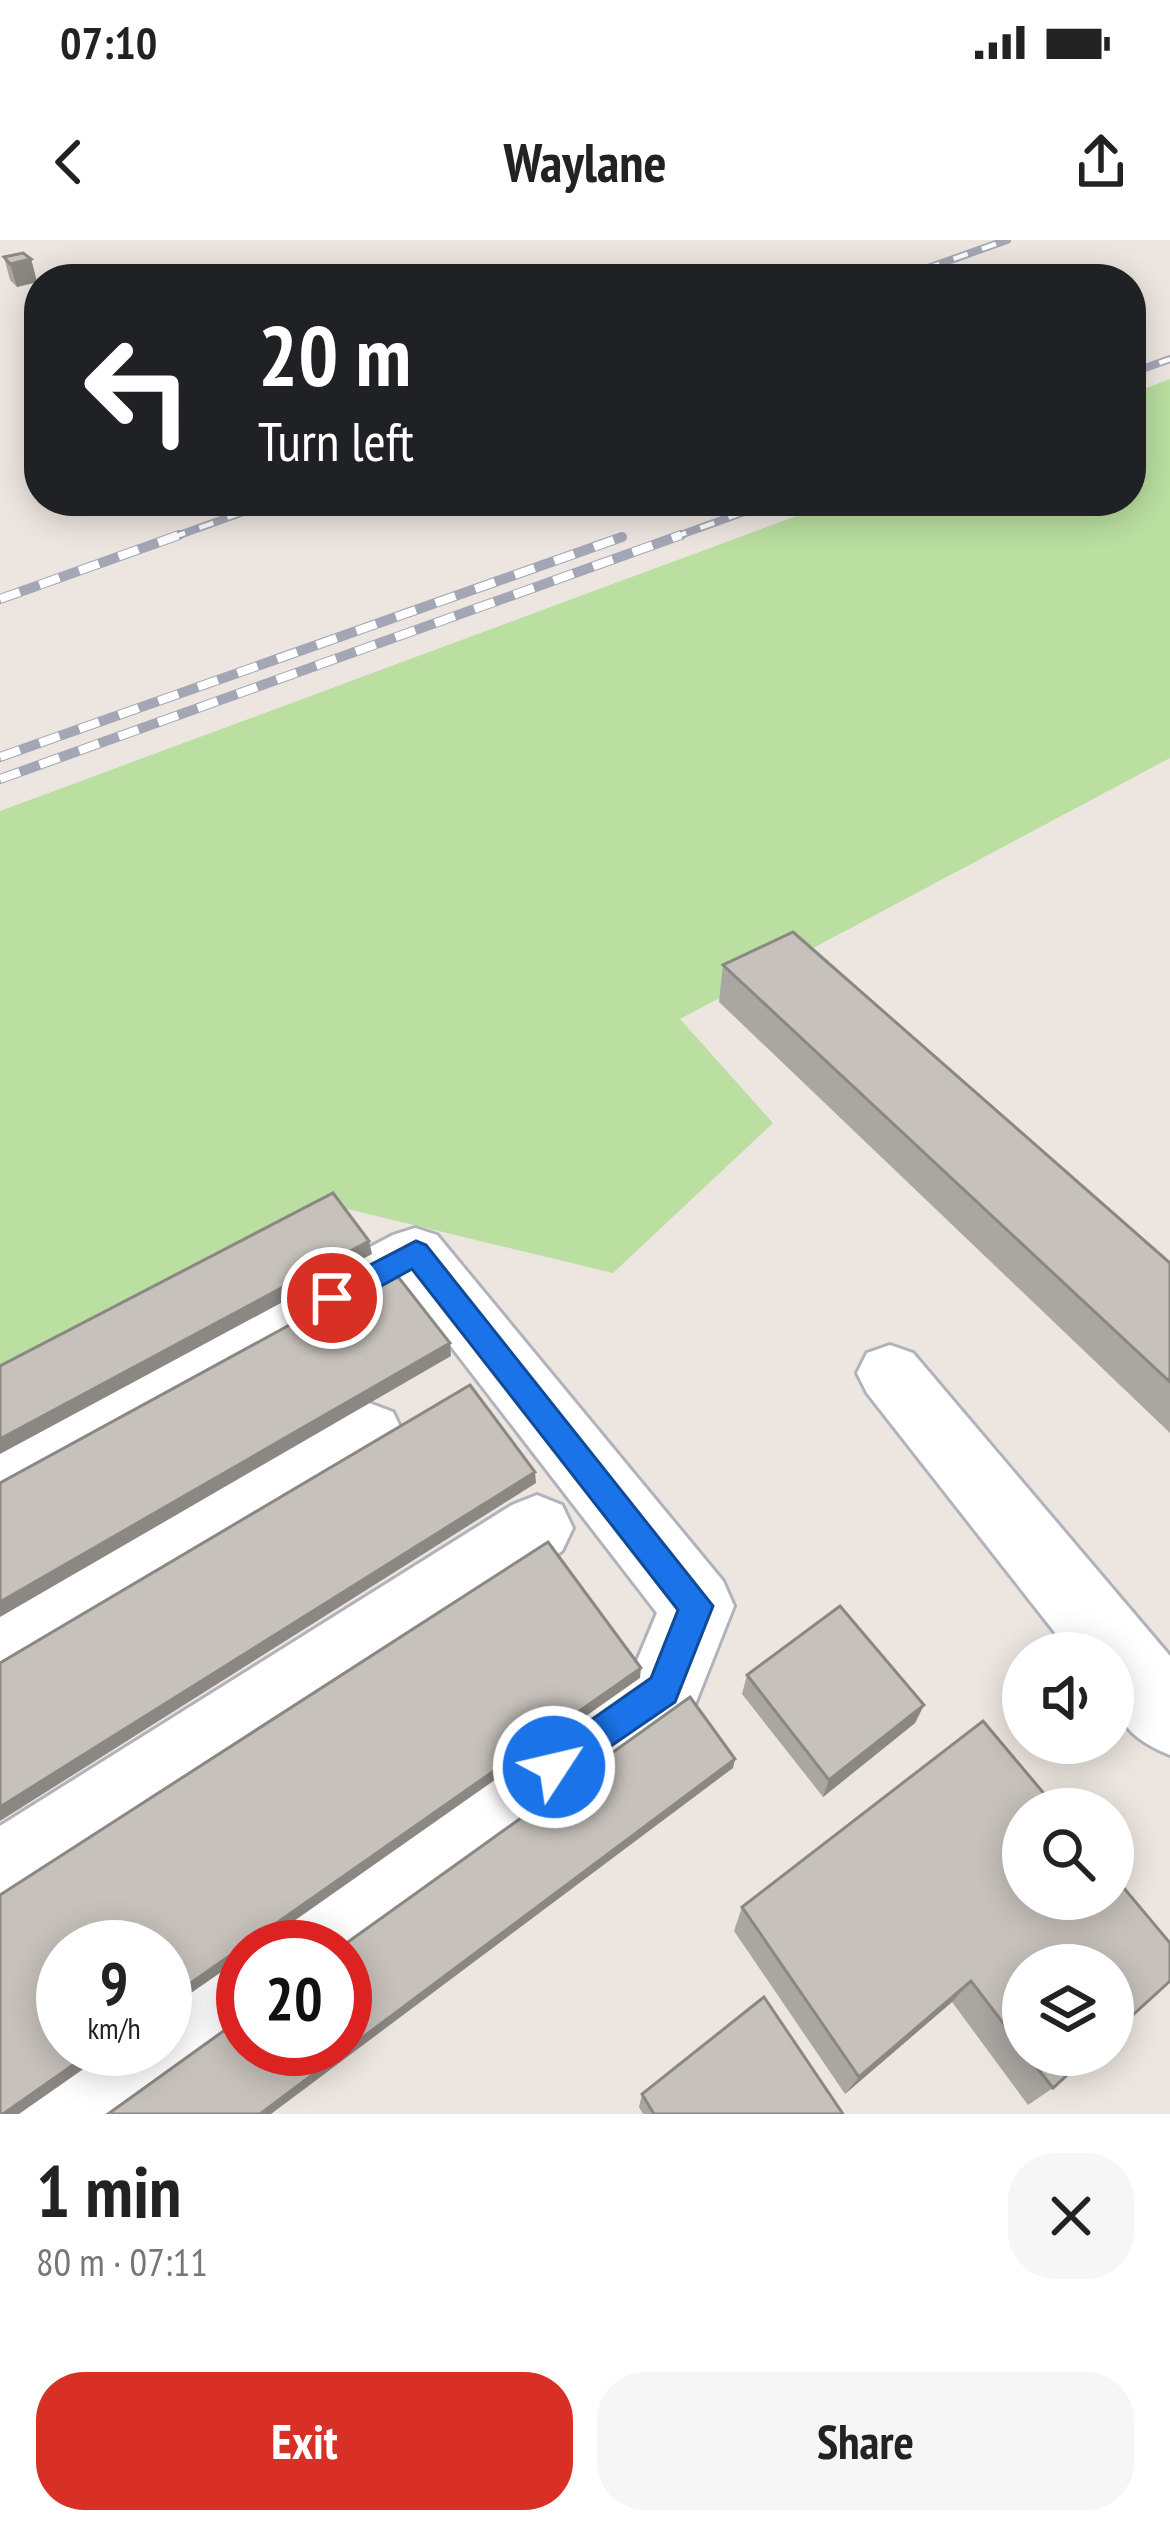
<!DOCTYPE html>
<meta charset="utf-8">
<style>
:root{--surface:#fff;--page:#f6f6f6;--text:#222;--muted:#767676;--accent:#d93025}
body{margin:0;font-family:"PT Sans Narrow",sans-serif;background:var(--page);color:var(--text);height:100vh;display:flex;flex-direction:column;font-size:45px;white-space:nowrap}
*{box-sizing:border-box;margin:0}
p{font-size:39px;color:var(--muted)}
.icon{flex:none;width:66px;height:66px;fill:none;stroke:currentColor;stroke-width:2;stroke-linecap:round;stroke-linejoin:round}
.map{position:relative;height:1874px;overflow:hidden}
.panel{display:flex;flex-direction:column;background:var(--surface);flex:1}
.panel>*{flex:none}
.top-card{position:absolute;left:24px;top:24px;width:1122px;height:252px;border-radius:48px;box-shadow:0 6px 30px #0003;background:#202124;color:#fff;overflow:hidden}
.tools{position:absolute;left:1002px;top:1392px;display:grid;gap:24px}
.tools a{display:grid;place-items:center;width:132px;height:132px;border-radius:50%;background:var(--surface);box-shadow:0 6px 30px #0003;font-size:60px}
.speed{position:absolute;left:36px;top:1680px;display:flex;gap:24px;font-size:60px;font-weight:700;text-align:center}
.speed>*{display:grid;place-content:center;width:156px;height:156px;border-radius:50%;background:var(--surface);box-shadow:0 6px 30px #0003;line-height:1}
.speed small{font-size:30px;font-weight:400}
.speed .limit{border:18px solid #d22;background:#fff;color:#111}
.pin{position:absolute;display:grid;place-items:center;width:102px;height:102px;color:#fff;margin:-51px;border:6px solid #fff;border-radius:50%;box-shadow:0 3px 12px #0007}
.me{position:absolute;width:132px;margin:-66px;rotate:55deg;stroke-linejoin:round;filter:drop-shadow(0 0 9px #0008)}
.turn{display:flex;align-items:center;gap:42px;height:252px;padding:0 36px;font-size:54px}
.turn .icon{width:156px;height:156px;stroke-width:2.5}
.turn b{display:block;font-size:84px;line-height:102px}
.round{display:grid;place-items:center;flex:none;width:126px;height:126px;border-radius:48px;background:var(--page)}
.overview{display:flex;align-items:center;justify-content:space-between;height:204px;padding:0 36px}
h1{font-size:72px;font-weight:600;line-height:90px}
.cta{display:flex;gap:24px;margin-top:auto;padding:24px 36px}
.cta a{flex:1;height:138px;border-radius:48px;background:var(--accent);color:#fff;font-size:48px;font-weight:600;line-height:138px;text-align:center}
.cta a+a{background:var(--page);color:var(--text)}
.status{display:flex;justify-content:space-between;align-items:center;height:84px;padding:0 60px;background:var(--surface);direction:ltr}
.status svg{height:33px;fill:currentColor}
header{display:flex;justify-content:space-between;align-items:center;height:156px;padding:0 36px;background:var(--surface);font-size:54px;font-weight:600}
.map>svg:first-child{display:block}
</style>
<div class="status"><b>07:10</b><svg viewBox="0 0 49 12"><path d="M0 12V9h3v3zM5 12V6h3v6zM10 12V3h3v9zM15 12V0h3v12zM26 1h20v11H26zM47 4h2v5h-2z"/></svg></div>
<header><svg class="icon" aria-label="back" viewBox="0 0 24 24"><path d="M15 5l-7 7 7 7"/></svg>Waylane<svg class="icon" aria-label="share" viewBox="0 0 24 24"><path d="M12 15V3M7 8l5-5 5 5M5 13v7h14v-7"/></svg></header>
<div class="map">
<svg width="1170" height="1874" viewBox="0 0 1170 1874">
<rect width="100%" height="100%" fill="#ede6e0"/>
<!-- green -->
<path fill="#badfa1" d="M1170 139V518L680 779 773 883 613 1033 335 966 0 1141V571L837 261H1131V154Z"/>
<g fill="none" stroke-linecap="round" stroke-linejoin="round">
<defs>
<g id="minor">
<path d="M415 988 437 995 723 1341 734 1366 690 1477 345 1725V1707H256L268 1677 636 1423 657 1373 406 1048 25 1261 0 1270V1204L393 995Z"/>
<path d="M890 1105 913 1113 1170 1416V1515C1114 1492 1113 1468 1113 1413H1071L867 1153 857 1133 867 1113Z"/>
<path d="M369 1163 393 1172 403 1193 393 1214 27 1437 0 1448V1370L345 1172Z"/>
<path d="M537 1255 562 1265 573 1288 562 1311 29 1662 0 1674V1586L512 1265Z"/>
<path d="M243 1703 253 1707H243V1798L137 1874H16C47 1799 95 1809 165 1809V1749L213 1716Z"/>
</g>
</defs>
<!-- minor casing -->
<use href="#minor" stroke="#b0b3bb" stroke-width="6"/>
<!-- minor -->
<use href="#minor" fill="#fff" fill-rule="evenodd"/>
<defs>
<g id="rail-far1">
<path d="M897 39 1007 0"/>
<path d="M1131 133 1170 119"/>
<path d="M171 298 274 261"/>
<path d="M672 298 775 261"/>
</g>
<g id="rail">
<path d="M0 359 179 295"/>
<path d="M0 517 622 297"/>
<path d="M0 539 681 295"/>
</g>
</defs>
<!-- rail-far1 casing -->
<use href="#rail-far1" stroke="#a3a6b5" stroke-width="8"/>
<!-- rail casing -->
<use href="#rail" stroke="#a3a6b5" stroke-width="10"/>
<!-- rail-far1 -->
<use href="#rail-far1" stroke="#fff" stroke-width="4.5" stroke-dasharray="15" stroke-linecap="butt"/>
<!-- rail -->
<use href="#rail" stroke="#fff" stroke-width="8" stroke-dasharray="21" stroke-linecap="butt"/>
</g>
<!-- wall -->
<g fill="#aaa6a1">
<path d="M4 17 31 19 37 42 17 47 10 40Z"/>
<path d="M723 725 1170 1023V1193L719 762Z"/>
<path d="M747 1435 924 1465 915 1483 823 1557 742 1454Z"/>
<path d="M742 1667 1023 1725V1815H1089L1053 1848 1028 1865 952 1762 845 1854 734 1691Z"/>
<path d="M642 1854 843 1874H643L639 1867Z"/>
</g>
<!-- shaded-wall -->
<g fill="#8b8783">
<path d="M31 19 37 42 17 47 10 24Z"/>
<path d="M369 1001 372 1014 0 1214V1199Z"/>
<path d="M450 1103 451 1116 0 1377V1362Z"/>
<path d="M535 1232 536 1243 0 1581V1567Z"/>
<path d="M641 1428 640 1438 257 1707H243V1717L165 1771V1761Z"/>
<path d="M924 1465 915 1483 823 1557 829 1540Z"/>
<path d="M735 1519 733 1528 271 1874H260Z"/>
<path d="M971 1741 952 1762 845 1854 859 1837Z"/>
<path d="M96 1809H112L19 1874H3Z"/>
</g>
<!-- building -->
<g fill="#c6c1bb" stroke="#8b8783" stroke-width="3">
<path d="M23 13 31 19 10 24 4 17Z"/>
<path d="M793 692 1170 1023V1142L723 725Z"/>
<path d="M333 953 369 1001 0 1199V1126Z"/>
<path d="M392 1029 450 1103 0 1362V1243Z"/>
<path d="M470 1145 535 1232 0 1567V1423Z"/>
<path d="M548 1302 641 1428 165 1761V1707H63V1809H96L3 1874H0V1655Z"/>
<path d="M840 1366 924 1465 829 1540 747 1435Z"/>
<path d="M690 1457 735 1519 260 1874H108L243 1777V1809H345V1707H341Z"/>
<path d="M983 1481 1057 1569H1023V1659H1113V1635L1170 1703V1741L1113 1793V1725H1023V1809L971 1741 859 1837 742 1667Z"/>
<path d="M764 1757 843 1874H654L642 1854Z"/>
<path d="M1027 1815H1089L1053 1848Z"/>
</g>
<!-- route -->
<path fill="#1a73e8" stroke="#114b97" stroke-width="3" d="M416 1001 426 1005 713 1366 675 1462 554 1545 541 1540 536 1527 541 1515 651 1438 678 1370 412 1029 343 1067H322L318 1058 322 1050Z"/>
</svg>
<div class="tools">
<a><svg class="icon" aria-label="sound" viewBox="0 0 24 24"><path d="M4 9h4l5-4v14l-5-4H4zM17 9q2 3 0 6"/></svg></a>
<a><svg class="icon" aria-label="search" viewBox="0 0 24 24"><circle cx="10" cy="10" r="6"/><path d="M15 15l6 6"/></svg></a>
<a><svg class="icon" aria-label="layers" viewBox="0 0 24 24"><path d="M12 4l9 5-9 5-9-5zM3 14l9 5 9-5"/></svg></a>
</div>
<div class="speed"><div>9<small>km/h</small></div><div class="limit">20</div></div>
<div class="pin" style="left:332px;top:1058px;background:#d93025"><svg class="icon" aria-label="arrive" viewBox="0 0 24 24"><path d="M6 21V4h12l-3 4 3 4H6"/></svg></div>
<svg class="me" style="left:554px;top:1527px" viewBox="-20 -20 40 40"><circle r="17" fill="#1a73e8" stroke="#fff" stroke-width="3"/><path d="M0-11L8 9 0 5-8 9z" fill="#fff"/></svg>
<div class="top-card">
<div class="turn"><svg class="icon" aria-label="left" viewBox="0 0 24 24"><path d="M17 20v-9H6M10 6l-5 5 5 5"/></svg><div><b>20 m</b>Turn left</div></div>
</div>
</div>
<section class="panel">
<div class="overview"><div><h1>1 min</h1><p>80 m · 07:11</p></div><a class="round"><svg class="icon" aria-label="close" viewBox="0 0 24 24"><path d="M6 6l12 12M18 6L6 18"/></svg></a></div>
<div class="cta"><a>Exit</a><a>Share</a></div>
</section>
